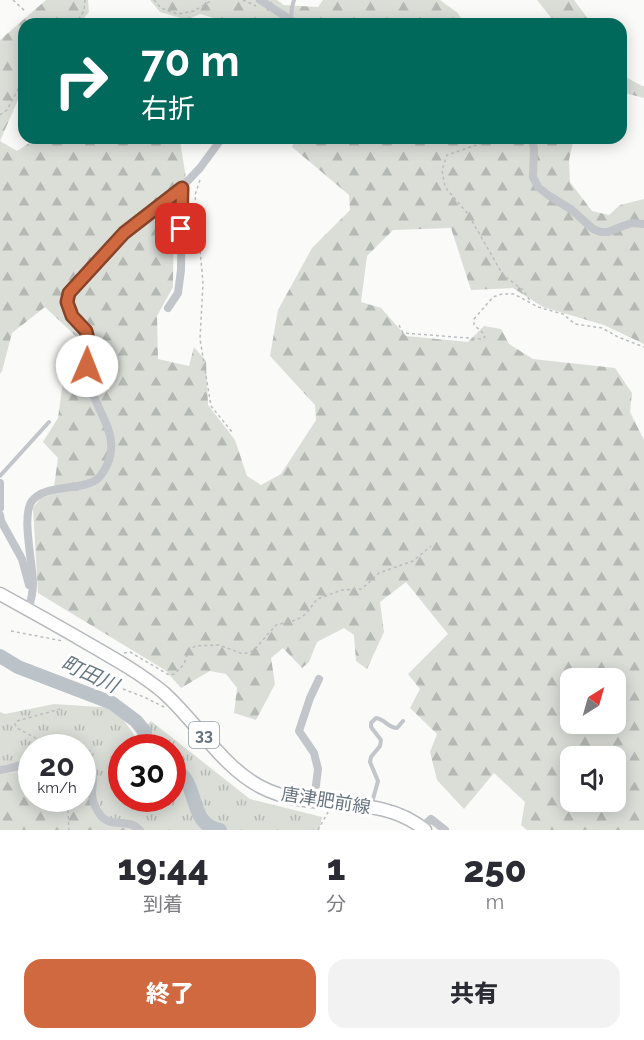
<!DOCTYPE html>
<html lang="ja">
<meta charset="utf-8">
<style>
:root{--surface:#fff;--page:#f2f2f3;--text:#2b2b33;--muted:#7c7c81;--accent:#d16940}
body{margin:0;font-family:Raleway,"Noto Sans JP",sans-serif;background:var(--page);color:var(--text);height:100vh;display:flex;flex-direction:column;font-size:22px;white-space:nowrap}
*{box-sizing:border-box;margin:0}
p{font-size:20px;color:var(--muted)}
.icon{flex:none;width:33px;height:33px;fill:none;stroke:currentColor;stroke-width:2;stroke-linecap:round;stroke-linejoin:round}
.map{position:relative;height:830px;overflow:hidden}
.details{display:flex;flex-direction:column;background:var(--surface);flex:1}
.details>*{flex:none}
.hud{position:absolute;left:18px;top:18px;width:609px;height:126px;border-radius:18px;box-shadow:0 3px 15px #0003;background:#00695c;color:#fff;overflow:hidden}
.needle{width:39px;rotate:37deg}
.controls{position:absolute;left:560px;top:668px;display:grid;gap:12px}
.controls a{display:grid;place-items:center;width:66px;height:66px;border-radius:12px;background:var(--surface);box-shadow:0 3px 15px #0003;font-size:30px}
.speed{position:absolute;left:18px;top:734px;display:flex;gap:12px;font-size:30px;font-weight:700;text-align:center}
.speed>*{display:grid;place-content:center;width:78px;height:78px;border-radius:50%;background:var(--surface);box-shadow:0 3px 15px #0003;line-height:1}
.speed small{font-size:15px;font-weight:400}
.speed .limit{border:9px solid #d22;background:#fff;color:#111}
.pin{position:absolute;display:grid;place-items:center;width:51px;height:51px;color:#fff;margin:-26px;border-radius:12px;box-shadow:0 3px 9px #0006}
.me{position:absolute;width:66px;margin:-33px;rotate:1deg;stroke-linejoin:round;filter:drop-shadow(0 0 4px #0008)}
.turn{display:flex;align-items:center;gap:21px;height:126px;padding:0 24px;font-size:27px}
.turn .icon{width:78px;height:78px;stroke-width:2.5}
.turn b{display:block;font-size:42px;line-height:51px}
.eta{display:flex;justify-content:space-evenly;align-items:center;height:102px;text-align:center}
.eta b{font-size:36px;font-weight:800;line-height:42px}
.button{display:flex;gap:12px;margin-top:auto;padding:12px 24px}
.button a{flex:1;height:69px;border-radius:18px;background:var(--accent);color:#fff;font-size:24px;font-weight:800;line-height:69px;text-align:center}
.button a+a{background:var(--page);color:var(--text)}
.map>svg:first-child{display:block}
</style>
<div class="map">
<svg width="644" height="830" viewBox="0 0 644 830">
<defs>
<pattern id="grass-tufts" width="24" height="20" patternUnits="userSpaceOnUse" patternTransform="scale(1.5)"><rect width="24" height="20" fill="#daded7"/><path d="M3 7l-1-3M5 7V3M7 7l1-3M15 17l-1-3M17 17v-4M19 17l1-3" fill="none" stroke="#b5b9b4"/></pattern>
<pattern id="forest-firs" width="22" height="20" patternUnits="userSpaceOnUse" patternTransform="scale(1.5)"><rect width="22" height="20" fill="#daded7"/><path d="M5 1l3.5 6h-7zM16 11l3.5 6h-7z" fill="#b5b9b4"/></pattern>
</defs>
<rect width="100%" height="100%" fill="#fafaf8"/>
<!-- grass -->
<path fill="url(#grass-tufts)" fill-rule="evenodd" d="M54 704 115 708 135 736 151 721 250 799 322 817 319 830H130L104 821 95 787 83 780 82 747H32L31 773 0 772V712L5 714ZM122 747H172V798H122Z"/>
<!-- forest -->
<g fill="url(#forest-firs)" fill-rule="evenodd">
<path d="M46 0H88L89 12 79 24H24V86L0 141 17 151 37 138H178L180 141 186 178 174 189 173 287 157 316 158 359 189 366 194 347 206 361 208 405 235 440 247 476 261 485 281 474 316 420 315 405 270 356 278 310 312 248 350 210 349 195 292 147 296 138H574L569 160 570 182 592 211 609 215 620 205 644 199V344L604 325 543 307 513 288 471 290 451 228 393 230 367 256 361 302 381 308 406 336 468 342 484 326 501 329 509 344 533 359 615 368 632 393 630 412 644 440V830H527L521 825 525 802 494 773 464 809 437 780 430 752 437 734 410 708 420 689 408 674 448 634 406 582 380 602 384 632 367 669 356 661 354 635 344 628 317 642 309 662 302 668 283 648 271 658 275 684 256 720 234 713 237 688 226 674 210 671 181 688 165 670 38 593 33 508 41 498 53 494 58 458 43 442 58 418 63 381 82 342 45 307 12 333 2 371 0 374V40ZM570 678H615V723H570ZM570 756H615V801H570Z"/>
<path d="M150 0H277L284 5 318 7 323 0H440L458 13 464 24H222L221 20 200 14 187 20 160 12Z"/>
<path d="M537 0H574L592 24H556Z"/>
<path d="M621 63 622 75 642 86H644V98L621 92Z"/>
<path d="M0 772 31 773 32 798H82L83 780 95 787 104 821 130 830H0Z"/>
</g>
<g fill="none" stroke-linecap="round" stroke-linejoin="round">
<!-- river -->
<g stroke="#bbc3c8" stroke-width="14">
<path d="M0 656 18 667 112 703 136 721 145 732 144 747"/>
<path d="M172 769C175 771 179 771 181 774 198 789 190 825 220 830"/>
</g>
<defs>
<path id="primary" d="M0 594C29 610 58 626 87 643 113 658 140 673 163 692 196 721 222 767 261 787 312 814 379 791 425 830"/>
</defs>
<!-- primary casing -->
<use href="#primary" stroke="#b6b9bd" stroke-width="15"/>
<!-- path -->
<g stroke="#babdc0" stroke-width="1.5" stroke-dasharray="3 3" stroke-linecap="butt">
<path d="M13 0 26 12"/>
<path d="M154 0 161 8 178 14 194 11 212 0"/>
<path d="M243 0 256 6"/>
<path d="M75 24 84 11 85 0"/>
<path d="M0 115 7 110 24 78"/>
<path d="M493 138 491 140 447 155 442 170 445 187 468 214 503 275 523 290 531 302"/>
<path d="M200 180 195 195 203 283 200 339 211 406 232 432"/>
<path d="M399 325 403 333 481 339 485 337 483 333 474 325V319L493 297 502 294H514L538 307 563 314 575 324 602 328 618 337 644 347"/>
<path d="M11 631 63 641"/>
<path d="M124 653 130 652 169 675 175 674 184 664 188 652 195 646 219 645 243 654 253 651 276 625 296 620 306 614 317 599 342 590 362 589 379 573 413 561 431 546"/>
<path d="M123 689 144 697 166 708"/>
<path d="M52 747 17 728 15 724 17 721 60 709"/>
<path d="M82 753 87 751H91L93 754 92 759 90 761"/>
<path d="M67 798 69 830"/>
<path d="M318 830 328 812"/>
</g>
<!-- service -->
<g stroke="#c2c5c9" stroke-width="4">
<path d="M291 19 292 7 294 0"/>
<path d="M0 476 49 422"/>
<path d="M371 806 378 781 370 762 371 757 380 746 381 740 371 727V723L376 718C385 719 388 728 397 728L403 721"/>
</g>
<!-- minor -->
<g stroke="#c2c5c9" stroke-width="8">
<path d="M260 0 291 20 294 24"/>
<path d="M532 138 534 149 533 177 538 187 548 195 572 210 593 229 601 232H608L623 226 632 223 644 224"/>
<path d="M168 308 178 293 181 270 182 187"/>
<path d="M0 483V508"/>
<path d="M0 515 1 521 22 559 29 585"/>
<path d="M28 610C31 601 33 592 33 583 33 564 21 515 32 501 45 484 79 491 96 480 102 476 104 470 107 465 110 459 112 449 111 442 110 424 93 401 89 382 85 367 92 344 86 332 79 316 64 317 69 293L124 233 182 187 200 168 222 138"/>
<path d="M82 766C98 774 92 781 92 794 92 801 97 811 101 816 112 828 128 818 140 830"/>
<path d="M0 770C11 769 20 764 32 763"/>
<path d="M314 801 318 769 314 753 299 731 310 698 319 679"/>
<path d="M422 827 431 819 445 830"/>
</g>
<!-- primary -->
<use href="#primary" stroke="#fff" stroke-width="12"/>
</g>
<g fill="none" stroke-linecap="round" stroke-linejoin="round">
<defs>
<path id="route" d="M87 366 88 339 86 331 72 316 67 302 69 293 124 233 182 188 181 229"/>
</defs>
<!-- route casing -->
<use href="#route" stroke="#88442a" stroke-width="15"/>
<!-- route -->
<use href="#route" stroke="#d16940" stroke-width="10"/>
</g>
<g text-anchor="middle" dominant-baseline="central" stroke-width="6" stroke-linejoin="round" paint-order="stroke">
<!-- shield labels -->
<rect fill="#fff" stroke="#959ea5" stroke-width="1.5" x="189" y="722" width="30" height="26" rx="4.5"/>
<g font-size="16" font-weight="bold" fill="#67747f">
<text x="204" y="735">33</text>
</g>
<!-- street labels -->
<g font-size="18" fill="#67747f" stroke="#fff">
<text transform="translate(326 800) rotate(9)">唐津肥前線</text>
</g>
<!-- water labels -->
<g font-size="20" font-style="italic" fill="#687880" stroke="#fff">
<text transform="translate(90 674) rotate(25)">町田川</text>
</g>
</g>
</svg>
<div class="controls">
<a><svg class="needle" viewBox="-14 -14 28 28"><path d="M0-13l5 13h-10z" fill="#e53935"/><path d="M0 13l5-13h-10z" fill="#7c7c81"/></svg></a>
<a><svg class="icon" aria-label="sound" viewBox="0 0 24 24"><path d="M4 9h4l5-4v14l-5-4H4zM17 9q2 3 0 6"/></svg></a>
</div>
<div class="speed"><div>20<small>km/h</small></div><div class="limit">30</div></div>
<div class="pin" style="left:181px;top:229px;background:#d93025"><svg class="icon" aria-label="arrive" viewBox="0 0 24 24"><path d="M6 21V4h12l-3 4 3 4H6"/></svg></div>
<svg class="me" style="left:87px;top:366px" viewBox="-20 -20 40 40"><circle r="19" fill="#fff"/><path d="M0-13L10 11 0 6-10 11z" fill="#d16940"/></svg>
<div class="hud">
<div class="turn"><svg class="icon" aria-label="right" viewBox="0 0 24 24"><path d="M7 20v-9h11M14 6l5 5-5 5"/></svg><div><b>70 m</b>右折</div></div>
</div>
</div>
<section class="details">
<div class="eta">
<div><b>19:44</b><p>到着</p></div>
<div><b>1</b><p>分</p></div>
<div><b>250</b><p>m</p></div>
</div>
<div class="button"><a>終了</a><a>共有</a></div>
</section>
